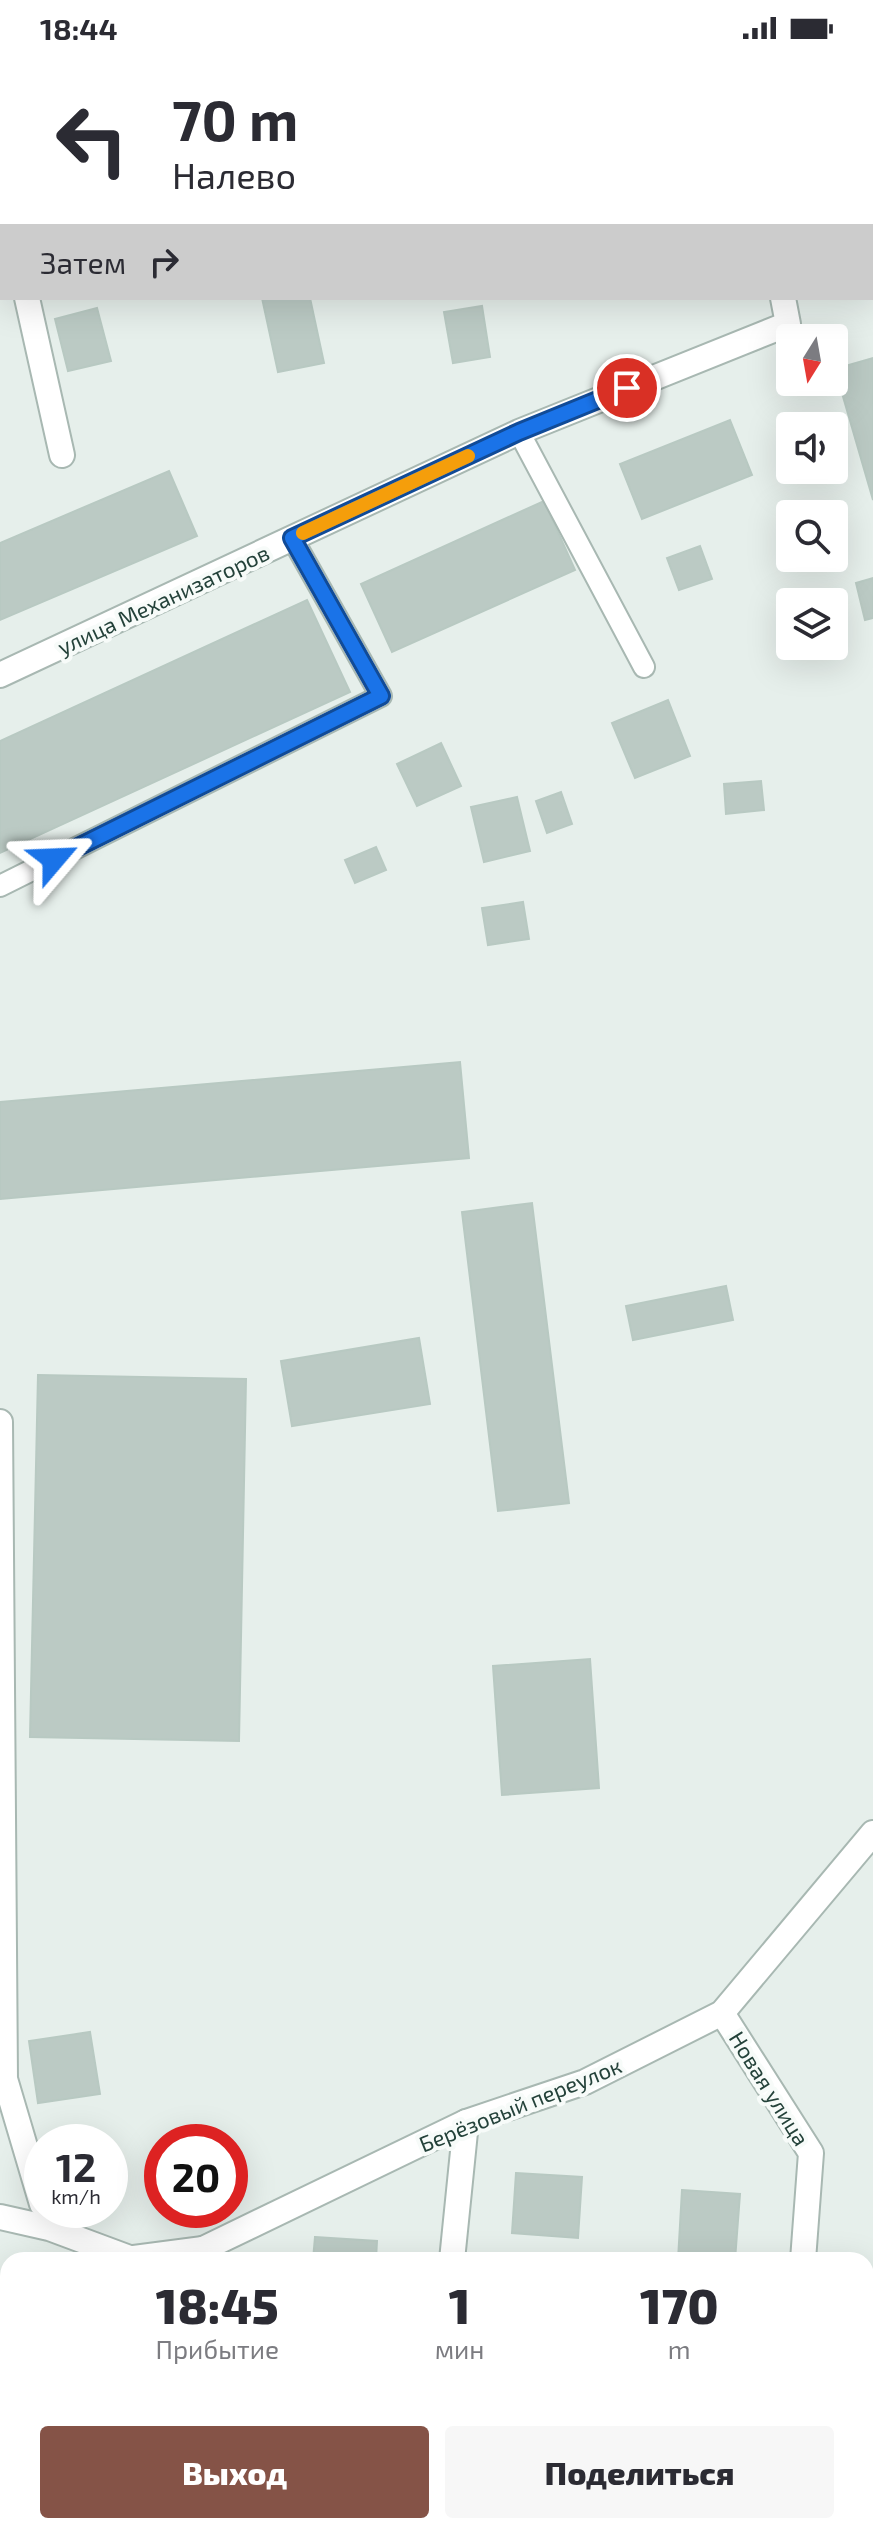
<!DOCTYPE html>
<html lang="ru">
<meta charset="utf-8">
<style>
:root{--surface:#fff;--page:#f7f7f7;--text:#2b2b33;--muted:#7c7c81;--accent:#855347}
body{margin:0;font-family:"Exo 2",sans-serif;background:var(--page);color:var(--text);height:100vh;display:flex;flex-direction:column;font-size:30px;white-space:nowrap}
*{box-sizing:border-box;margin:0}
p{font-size:26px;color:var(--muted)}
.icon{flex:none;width:44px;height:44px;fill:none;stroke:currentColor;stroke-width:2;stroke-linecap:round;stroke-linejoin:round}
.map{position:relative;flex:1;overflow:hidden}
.drawer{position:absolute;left:0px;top:2196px;width:874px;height:282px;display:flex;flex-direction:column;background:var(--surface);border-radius:24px 24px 0 0;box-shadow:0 8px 32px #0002}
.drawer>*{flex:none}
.hud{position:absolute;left:0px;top:0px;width:874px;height:244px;box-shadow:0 8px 32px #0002;background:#fff;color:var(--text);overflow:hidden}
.needle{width:52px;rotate:191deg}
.fabs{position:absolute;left:776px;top:268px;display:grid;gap:16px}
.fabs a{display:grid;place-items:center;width:72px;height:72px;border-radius:8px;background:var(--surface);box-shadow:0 8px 32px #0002;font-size:40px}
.speed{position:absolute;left:24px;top:2068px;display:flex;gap:16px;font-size:40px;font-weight:700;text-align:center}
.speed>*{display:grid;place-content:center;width:104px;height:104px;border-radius:50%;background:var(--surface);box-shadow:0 8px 32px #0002;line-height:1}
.speed small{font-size:20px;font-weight:400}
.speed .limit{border:12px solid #d22;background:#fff;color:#111}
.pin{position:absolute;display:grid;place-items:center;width:68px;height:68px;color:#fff;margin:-34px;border:4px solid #fff;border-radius:50%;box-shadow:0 2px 8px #0007}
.me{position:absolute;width:88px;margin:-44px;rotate:64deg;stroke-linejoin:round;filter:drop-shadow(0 0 6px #0008)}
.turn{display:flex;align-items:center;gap:28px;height:168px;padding:0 40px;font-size:36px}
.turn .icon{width:104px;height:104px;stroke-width:2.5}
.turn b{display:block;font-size:56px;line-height:68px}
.then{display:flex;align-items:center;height:76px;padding:0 40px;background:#0003;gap:16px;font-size:30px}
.eta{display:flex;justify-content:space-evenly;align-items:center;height:136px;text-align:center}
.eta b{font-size:48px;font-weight:800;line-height:56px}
.primary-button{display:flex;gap:16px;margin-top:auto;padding:16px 40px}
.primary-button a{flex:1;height:92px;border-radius:8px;background:var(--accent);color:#fff;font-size:32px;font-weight:800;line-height:92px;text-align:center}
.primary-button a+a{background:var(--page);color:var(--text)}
.status{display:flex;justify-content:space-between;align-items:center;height:56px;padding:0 40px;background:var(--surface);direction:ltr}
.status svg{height:22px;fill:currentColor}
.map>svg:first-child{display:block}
</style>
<div class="status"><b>18:44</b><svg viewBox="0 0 49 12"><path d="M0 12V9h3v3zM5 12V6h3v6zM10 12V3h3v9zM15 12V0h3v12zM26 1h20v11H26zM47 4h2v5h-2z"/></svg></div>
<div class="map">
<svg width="873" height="2477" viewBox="0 0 873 2477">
<rect width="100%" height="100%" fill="#e6efeb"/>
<!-- building -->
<g fill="#bbcac4" stroke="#b8c9c2" stroke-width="2">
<path d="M262 242H310L324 307 278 316Z"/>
<path d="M482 250 490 301 453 307 444 256Z"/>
<path d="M97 252 111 305 68 315 55 263Z"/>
<path d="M873 302V444L835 313Z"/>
<path d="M730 364 752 419 642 463 620 408Z"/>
<path d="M169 415 197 480 0 564V487Z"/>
<path d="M544 445 575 514 392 596 361 528Z"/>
<path d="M700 490 712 523 679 534 667 502Z"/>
<path d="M873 522V562L865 564 856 527Z"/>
<path d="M307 544 350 636 0 797V685Z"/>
<path d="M668 644 690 700 635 722 612 667Z"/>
<path d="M441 687 461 730 417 750 397 708Z"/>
<path d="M761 725 764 754 726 758 724 728Z"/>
<path d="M561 736 572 768 547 777 536 745Z"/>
<path d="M517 741 530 795 484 806 471 751Z"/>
<path d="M376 791 386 814 355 827 345 804Z"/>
<path d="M523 846 529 883 488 889 482 852Z"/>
<path d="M460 1006 469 1102 0 1143V1046Z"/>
<path d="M532 1147 569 1447 498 1455 462 1156Z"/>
<path d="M726 1230 733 1264 633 1284 626 1250Z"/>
<path d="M419 1282 430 1348 292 1370 281 1305Z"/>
<path d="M38 1319 246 1323 239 1685 30 1681Z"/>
<path d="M590 1603 599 1732 502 1739 493 1610Z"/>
<path d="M90 1976 100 2038 38 2047 29 1985Z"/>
<path d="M516 2117 582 2121 578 2182 512 2177Z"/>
<path d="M682 2134 740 2138 735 2204H678Z"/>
<path d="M315 2181 377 2185 376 2204H313Z"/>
<rect x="304" y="2470" width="71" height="7"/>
<path d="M472 2470H526L525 2477H471Z"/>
<path d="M641 2471 726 2477H641Z"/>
</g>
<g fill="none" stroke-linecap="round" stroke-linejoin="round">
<defs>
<g id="lane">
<path d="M519 376 644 611"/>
<path d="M0 830 381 640 292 482"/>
</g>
<g id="street">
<path d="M735 0V2"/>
<path d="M539 2 553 0"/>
<path d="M0 121 2 132"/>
<path d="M27 242 62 399"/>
<path d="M0 619 519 376 788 268 783 242"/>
<path d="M0 1366 5 2023 42 2148"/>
<path d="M722 1957 811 2097 803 2204"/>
<path d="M0 2161 49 2172 135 2204"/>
<path d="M134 2202 203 2193"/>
<path d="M197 2204 203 2193 466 2066 585 2026 722 1957 873 1777"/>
<path d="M452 2204 466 2066"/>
<path d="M182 2470V2477"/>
<path d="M425 2477V2470"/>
<path d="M777 2477 778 2470"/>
</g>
</defs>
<!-- lane casing -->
<use href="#lane" stroke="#a8b8b2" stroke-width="24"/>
<!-- street casing -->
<use href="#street" stroke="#a8b8b2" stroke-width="28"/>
<!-- lane -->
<use href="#lane" stroke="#fff" stroke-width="20"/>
<!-- street -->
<use href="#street" stroke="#fff" stroke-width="24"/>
</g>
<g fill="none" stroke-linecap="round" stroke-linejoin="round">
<defs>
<path id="route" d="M54 803 381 640 292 482 519 376 627 332"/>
</defs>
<!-- route casing -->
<use href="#route" stroke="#114b97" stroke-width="20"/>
<!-- route -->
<use href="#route" stroke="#1a73e8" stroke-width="14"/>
<!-- slow -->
<path stroke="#f59e0b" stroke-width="14" d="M303 477 468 400"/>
</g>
<g text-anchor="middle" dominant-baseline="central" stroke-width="8" stroke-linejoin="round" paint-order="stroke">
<!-- street labels -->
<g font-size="22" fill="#24423a" stroke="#f7fbf9">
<text transform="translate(163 543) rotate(-25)">улица Механизаторов</text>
<text transform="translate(770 2032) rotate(58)">Новая улица</text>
<text transform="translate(520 2048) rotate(-22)">Берёзовый переулок</text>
</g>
</g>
</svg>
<div class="fabs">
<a><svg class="needle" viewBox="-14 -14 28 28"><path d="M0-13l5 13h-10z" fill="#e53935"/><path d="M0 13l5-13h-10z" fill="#7c7c81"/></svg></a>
<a><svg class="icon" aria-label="sound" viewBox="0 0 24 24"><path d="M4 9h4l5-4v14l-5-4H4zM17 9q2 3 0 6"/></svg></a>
<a><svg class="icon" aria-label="search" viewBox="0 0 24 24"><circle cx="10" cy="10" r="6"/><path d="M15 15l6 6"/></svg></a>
<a><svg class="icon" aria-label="layers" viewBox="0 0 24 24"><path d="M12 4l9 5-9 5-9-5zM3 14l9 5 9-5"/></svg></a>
</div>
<div class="speed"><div>12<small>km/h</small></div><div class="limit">20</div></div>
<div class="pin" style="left:627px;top:332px;background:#d93025"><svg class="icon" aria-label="arrive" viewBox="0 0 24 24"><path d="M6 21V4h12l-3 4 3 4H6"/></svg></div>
<svg class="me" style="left:54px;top:803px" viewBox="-20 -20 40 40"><path d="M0-17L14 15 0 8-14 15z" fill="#1a73e8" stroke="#fff" stroke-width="4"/></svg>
<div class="hud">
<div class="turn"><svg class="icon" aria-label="left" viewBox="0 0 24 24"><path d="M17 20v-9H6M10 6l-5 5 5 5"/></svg><div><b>70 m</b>Налево</div></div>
<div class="then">Затем<svg class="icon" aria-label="right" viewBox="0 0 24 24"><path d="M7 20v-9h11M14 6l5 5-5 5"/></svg></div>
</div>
<section class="drawer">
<div class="eta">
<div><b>18:45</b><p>Прибытие</p></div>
<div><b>1</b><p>мин</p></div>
<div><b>170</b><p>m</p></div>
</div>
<div class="primary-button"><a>Выход</a><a>Поделиться</a></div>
</section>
</div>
